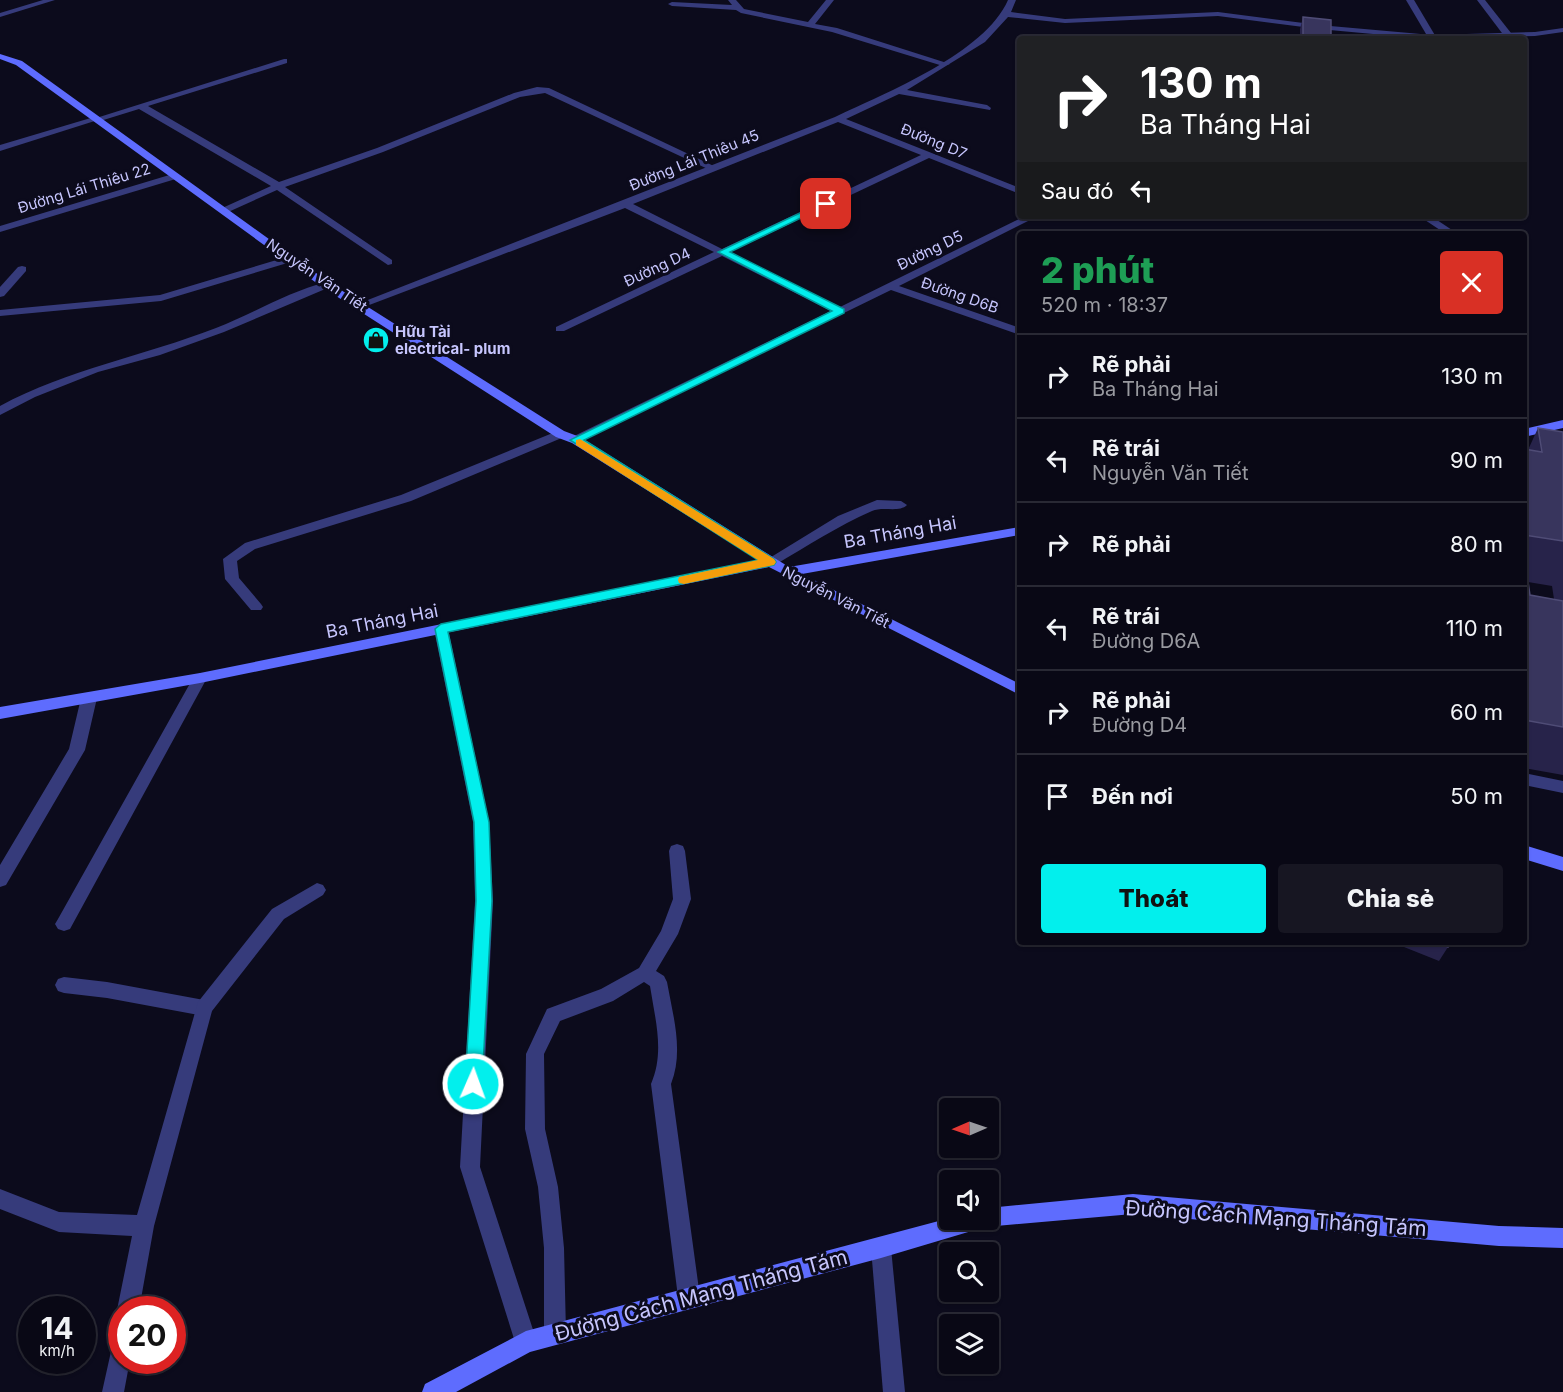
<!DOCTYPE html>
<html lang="vi">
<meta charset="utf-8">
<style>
:root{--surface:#090815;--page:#171622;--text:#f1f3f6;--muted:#999aa0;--line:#292934;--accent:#02efed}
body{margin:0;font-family:Inter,sans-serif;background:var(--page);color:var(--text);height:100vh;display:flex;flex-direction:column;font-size:22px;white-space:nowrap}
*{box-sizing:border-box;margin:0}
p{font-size:20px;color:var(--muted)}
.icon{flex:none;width:33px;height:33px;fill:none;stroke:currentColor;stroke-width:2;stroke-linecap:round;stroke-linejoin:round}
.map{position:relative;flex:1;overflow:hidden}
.details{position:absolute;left:1017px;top:231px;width:510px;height:714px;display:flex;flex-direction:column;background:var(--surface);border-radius:6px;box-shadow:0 2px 4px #0004,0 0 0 2px var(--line)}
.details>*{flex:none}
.banner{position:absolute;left:1017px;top:36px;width:510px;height:183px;border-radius:6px;box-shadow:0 2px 4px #0004,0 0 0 2px var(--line);background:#202124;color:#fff;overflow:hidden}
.needle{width:39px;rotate:268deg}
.tools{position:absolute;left:939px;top:1098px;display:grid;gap:12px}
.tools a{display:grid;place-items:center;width:60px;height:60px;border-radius:6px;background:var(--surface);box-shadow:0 2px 4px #0004,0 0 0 2px var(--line);font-size:30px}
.speed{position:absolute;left:18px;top:1296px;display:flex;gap:12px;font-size:30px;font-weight:700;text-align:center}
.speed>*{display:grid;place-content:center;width:78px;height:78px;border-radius:50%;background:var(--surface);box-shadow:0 2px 4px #0004,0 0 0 2px var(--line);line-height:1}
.speed small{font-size:15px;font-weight:400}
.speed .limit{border:9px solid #d22;background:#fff;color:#111}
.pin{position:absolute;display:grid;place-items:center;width:51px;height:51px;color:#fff;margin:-26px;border-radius:12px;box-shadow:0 3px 9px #0006}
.me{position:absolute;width:66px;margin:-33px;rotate:2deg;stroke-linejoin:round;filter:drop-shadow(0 0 4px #0008)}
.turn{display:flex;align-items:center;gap:21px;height:126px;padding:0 24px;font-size:27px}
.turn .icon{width:78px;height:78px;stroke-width:2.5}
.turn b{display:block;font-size:42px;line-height:51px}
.then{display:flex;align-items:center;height:57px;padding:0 24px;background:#0003;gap:12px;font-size:22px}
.round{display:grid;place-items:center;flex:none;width:63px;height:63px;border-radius:6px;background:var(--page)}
.summary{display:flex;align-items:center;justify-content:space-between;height:102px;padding:0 24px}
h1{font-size:36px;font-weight:800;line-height:45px;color:#1e9e55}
.action{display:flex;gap:12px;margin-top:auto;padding:12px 24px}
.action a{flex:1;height:69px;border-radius:6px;background:var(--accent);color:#111;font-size:24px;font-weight:800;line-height:69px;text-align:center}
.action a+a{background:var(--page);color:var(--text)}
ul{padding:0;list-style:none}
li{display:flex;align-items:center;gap:18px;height:84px;padding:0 24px;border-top:2px solid var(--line)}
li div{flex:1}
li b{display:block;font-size:22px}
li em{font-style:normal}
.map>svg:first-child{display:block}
</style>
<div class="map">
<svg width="1563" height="1392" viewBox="0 0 1563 1392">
<rect width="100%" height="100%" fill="#0c0b1c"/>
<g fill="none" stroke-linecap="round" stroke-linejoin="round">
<!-- lane -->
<g fill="#363b7b" fill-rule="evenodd">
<path d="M43 0H55L0 17V13Z"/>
<path d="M728 0H736L744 9 808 22 826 0H834L815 24 837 28 950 64 943 66 832 32 741 13 736 10 672 6 668 4 672 2 732 5Z"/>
<path d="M1406 0H1414L1436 37 1435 39H1429Z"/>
<path d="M1477 0H1485L1511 33V37H1505Z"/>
<path d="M284 59H287V63L148 106 279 182 377 148 514 93 537 87 549 88 718 168 710 170 545 93 520 97 383 152 285 187 392 260V264L388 265 277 190 226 213H220V209L271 186 139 109 97 122 93 119Z"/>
<path d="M560 430 564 431V437L411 501 255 549 237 561 239 578 261 604 263 607 261 610H251L225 579 223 559 245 543 401 495Z"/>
<path d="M441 624 448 629 489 822 493 901 480 1167 537 1342 534 1350 526 1353 518 1350 515 1342 460 1167 475 901 473 822 434 629Z"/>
<path d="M1524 773 1563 781V793L1524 785Z"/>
<path d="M64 977 107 982 204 1000 210 1002 213 1008 210 1014 204 1016 107 998 64 993 58 991 55 985 58 979Z"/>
</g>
<!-- street -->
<g fill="#363b7b" fill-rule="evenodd">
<path d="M1008 0H1016L1011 12 1065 19 1218 12 1319 25 1432 35 1535 32 1563 28V32L1535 36 1427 39 1319 29 1218 16 1065 23 1008 17 985 42 907 90 987 105 991 108 990 110 899 94 846 119 1020 188V194L929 158 730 252 840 307 1025 216H1038L899 286 1020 328V335L891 290 576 444 570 440 572 437 831 311 722 256 564 331H556V327L714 252 625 208 364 307 360 308 355 305 835 117C886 93 985 53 1008 0ZM838 122 921 155 722 249 633 204Z"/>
<path d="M94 117 101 119 0 151V145Z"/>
<path d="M176 173 181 176 179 178 0 232V226Z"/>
<path d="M1419 216H1431L1458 234H1446Z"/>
<path d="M290 256 294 257V261L161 301 0 316V310L160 295Z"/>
<path d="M22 266 26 267V271L4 296 0 297V287L18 267Z"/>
<path d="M326 282 331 285 330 287 224 332 160 355 98 372 35 397 0 415V406C68 369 144 356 216 328 252 314 288 292 326 282Z"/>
<path d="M877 500 901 501 907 505C899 513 883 506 872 511 838 526 807 546 775 565L770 566 763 562 838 516Z"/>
<path d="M200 673 207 678 70 929 64 931 58 929 55 924 58 919 193 678Z"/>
<path d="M89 693 94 694 97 698 85 750 6 885 0 887V865L69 749 81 698 84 694Z"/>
<path d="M677 844 683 846 685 851 691 899 678 934 656 971 664 976 667 982C673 1016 684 1051 671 1084L700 1297 697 1305 689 1308 681 1305 678 1297 651 1084C665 1052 655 1019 650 986L644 982 613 1001 560 1021 544 1054 545 1129 558 1187 564 1248 566 1333 563 1341 555 1344 547 1341 544 1333V1248L538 1187 525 1129 526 1054 547 1009 601 989 639 968 661 931 673 899 669 851 671 846Z"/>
<path d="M317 883 323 885 326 890 323 895 284 919 212 1011 154 1226 139 1310H122L120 1318 117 1310 132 1236 59 1232 0 1209V1189L59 1212 137 1215 198 1002 272 909Z"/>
<path d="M881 1238 888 1241 891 1248 905 1392H883L871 1248 874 1241Z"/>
<path d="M122 1335V1360H130L124 1392H102L114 1338Z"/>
</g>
<!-- secondary -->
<g fill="#5e6cfe" fill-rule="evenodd">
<path d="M0 54 22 61 330 283 564 431 580 437 789 567 1020 527V535L802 574 1020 684V695L769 567 200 683 0 719V707L200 673 758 560 572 443 556 437 322 287 16 65 0 59Z"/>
<path d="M1563 420V428L1524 437V429Z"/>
<path d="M1524 845 1563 857V871L1524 859Z"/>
<path d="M1133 1194 1499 1226 1563 1228V1248L1499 1246 1133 1214 985 1227 881 1258 530 1352 456 1392H422L425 1384 526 1331 950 1218 988 1220V1208Z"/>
</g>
</g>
<!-- wall -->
<g fill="#27234a" fill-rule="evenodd">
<path d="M1303 17 1331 39H1300V29Z"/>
<path d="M1538 428 1563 432V775L1524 768V449L1528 450ZM1528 582 1552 586 1554 599 1530 595Z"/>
<path d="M1405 942H1450L1448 947 1439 961 1404 947Z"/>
</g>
<!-- building -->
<g fill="#38355d" stroke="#4f4c76" stroke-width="1.5">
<path d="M1303 17 1331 20V39H1303Z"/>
<path d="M1538 428 1563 432V541L1524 535V449L1542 452Z"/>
<path d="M1524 555 1530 595 1563 601V727L1524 720Z"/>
<path d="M1437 942H1450L1448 947Z"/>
</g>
<!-- route -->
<path fill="#02efed" stroke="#019b9a" stroke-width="1.5" d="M823 202 830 204 730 252 844 309V313L584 440 774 559 776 562 774 565 448 632 489 822 492 901 482 1084 480 1090 473 1092 467 1090 465 1084 476 901 474 822 435 629 441 624 758 560 570 440 832 311 718 252Z"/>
<!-- slow -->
<path fill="#f59e0b" d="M580 439 774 559 776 562 774 565 684 584 679 583 678 580 679 577 758 560 576 445V440Z"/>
<!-- icons -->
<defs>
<symbol id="shop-disc" viewBox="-11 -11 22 22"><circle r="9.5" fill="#02efed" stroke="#0c0b1c"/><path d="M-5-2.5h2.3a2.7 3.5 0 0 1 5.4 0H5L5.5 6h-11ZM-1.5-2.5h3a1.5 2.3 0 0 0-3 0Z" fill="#111"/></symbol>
</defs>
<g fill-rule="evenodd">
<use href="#shop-disc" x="361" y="325" width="30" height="30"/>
</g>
<g text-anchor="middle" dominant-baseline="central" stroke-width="6" stroke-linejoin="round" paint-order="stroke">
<!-- far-street labels -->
<g font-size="15" fill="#c7c6fe" stroke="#0c0b1c">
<text transform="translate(934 141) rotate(22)">Đường D7</text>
<text transform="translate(694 160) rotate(-22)">Đường Lái Thiêu 45</text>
<text transform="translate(84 188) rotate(-17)">Đường Lái Thiêu 22</text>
<text transform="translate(930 250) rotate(-26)">Đường D5</text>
<text transform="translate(657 267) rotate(-25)">Đường D4</text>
<text transform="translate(317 275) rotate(34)">Nguyễn Văn Tiết</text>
<text transform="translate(960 295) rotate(19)">Đường D6B</text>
<text transform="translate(836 597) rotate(27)">Nguyễn Văn Tiết</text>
</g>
<!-- far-poi labels -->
<g font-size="15" font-weight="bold" fill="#c7c6fe" stroke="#0c0b1c" text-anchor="start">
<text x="395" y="331">Hữu Tài<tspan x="395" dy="17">electrical- plum</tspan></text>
</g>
<!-- street labels -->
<g font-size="18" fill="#c7c6fe" stroke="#0c0b1c">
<text transform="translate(900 532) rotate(-10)">Ba Tháng Hai</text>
<text transform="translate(382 621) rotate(-11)">Ba Tháng Hai</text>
</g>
<!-- near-street labels -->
<g font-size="21" fill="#c7c6fe" stroke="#0c0b1c">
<text transform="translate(1276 1218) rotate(4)">Đường Cách Mạng Tháng Tám</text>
<text transform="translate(701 1295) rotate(-15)">Đường Cách Mạng Tháng Tám</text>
</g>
</g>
</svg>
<div class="tools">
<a><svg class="needle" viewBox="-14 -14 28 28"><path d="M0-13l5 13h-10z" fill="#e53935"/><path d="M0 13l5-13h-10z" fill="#999aa0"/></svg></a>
<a><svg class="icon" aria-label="sound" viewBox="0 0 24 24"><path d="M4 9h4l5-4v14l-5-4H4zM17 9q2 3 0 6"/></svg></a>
<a><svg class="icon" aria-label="search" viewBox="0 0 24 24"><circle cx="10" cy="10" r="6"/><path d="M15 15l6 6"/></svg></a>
<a><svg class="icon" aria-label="layers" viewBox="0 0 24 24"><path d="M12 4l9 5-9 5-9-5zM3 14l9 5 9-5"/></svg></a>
</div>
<div class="speed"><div>14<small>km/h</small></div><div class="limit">20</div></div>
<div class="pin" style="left:826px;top:204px;background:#d93025"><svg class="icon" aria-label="arrive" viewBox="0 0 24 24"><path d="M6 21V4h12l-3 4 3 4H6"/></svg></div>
<svg class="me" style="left:473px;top:1084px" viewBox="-20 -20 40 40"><circle r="17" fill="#02efed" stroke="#fff" stroke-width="3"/><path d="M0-11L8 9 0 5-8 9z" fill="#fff"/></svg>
<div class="banner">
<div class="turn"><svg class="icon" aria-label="right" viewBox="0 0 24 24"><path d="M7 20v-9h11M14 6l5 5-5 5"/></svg><div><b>130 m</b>Ba Tháng Hai</div></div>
<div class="then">Sau đó<svg class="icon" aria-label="left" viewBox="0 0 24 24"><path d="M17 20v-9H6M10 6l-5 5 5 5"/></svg></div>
</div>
<section class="details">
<div class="summary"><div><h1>2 phút</h1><p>520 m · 18:37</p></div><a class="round" style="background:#d93025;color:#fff"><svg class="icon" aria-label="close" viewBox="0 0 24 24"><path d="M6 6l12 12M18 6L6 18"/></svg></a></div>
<ul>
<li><svg class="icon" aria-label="right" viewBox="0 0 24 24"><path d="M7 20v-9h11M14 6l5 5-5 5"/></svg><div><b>Rẽ phải</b><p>Ba Tháng Hai</p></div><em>130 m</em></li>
<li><svg class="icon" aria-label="left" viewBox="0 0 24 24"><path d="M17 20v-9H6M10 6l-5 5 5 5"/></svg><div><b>Rẽ trái</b><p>Nguyễn Văn Tiết</p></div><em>90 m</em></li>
<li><svg class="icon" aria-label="right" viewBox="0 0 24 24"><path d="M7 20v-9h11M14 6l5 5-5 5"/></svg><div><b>Rẽ phải</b></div><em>80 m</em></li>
<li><svg class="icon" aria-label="left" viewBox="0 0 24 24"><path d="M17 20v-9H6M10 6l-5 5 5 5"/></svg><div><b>Rẽ trái</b><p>Đường D6A</p></div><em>110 m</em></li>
<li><svg class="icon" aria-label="right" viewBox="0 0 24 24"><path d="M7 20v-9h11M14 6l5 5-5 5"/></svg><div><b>Rẽ phải</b><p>Đường D4</p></div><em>60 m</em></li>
<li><svg class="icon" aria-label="arrive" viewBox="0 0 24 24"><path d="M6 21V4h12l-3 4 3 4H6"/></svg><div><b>Đến nơi</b></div><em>50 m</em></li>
</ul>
<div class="action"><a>Thoát</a><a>Chia sẻ</a></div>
</section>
</div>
